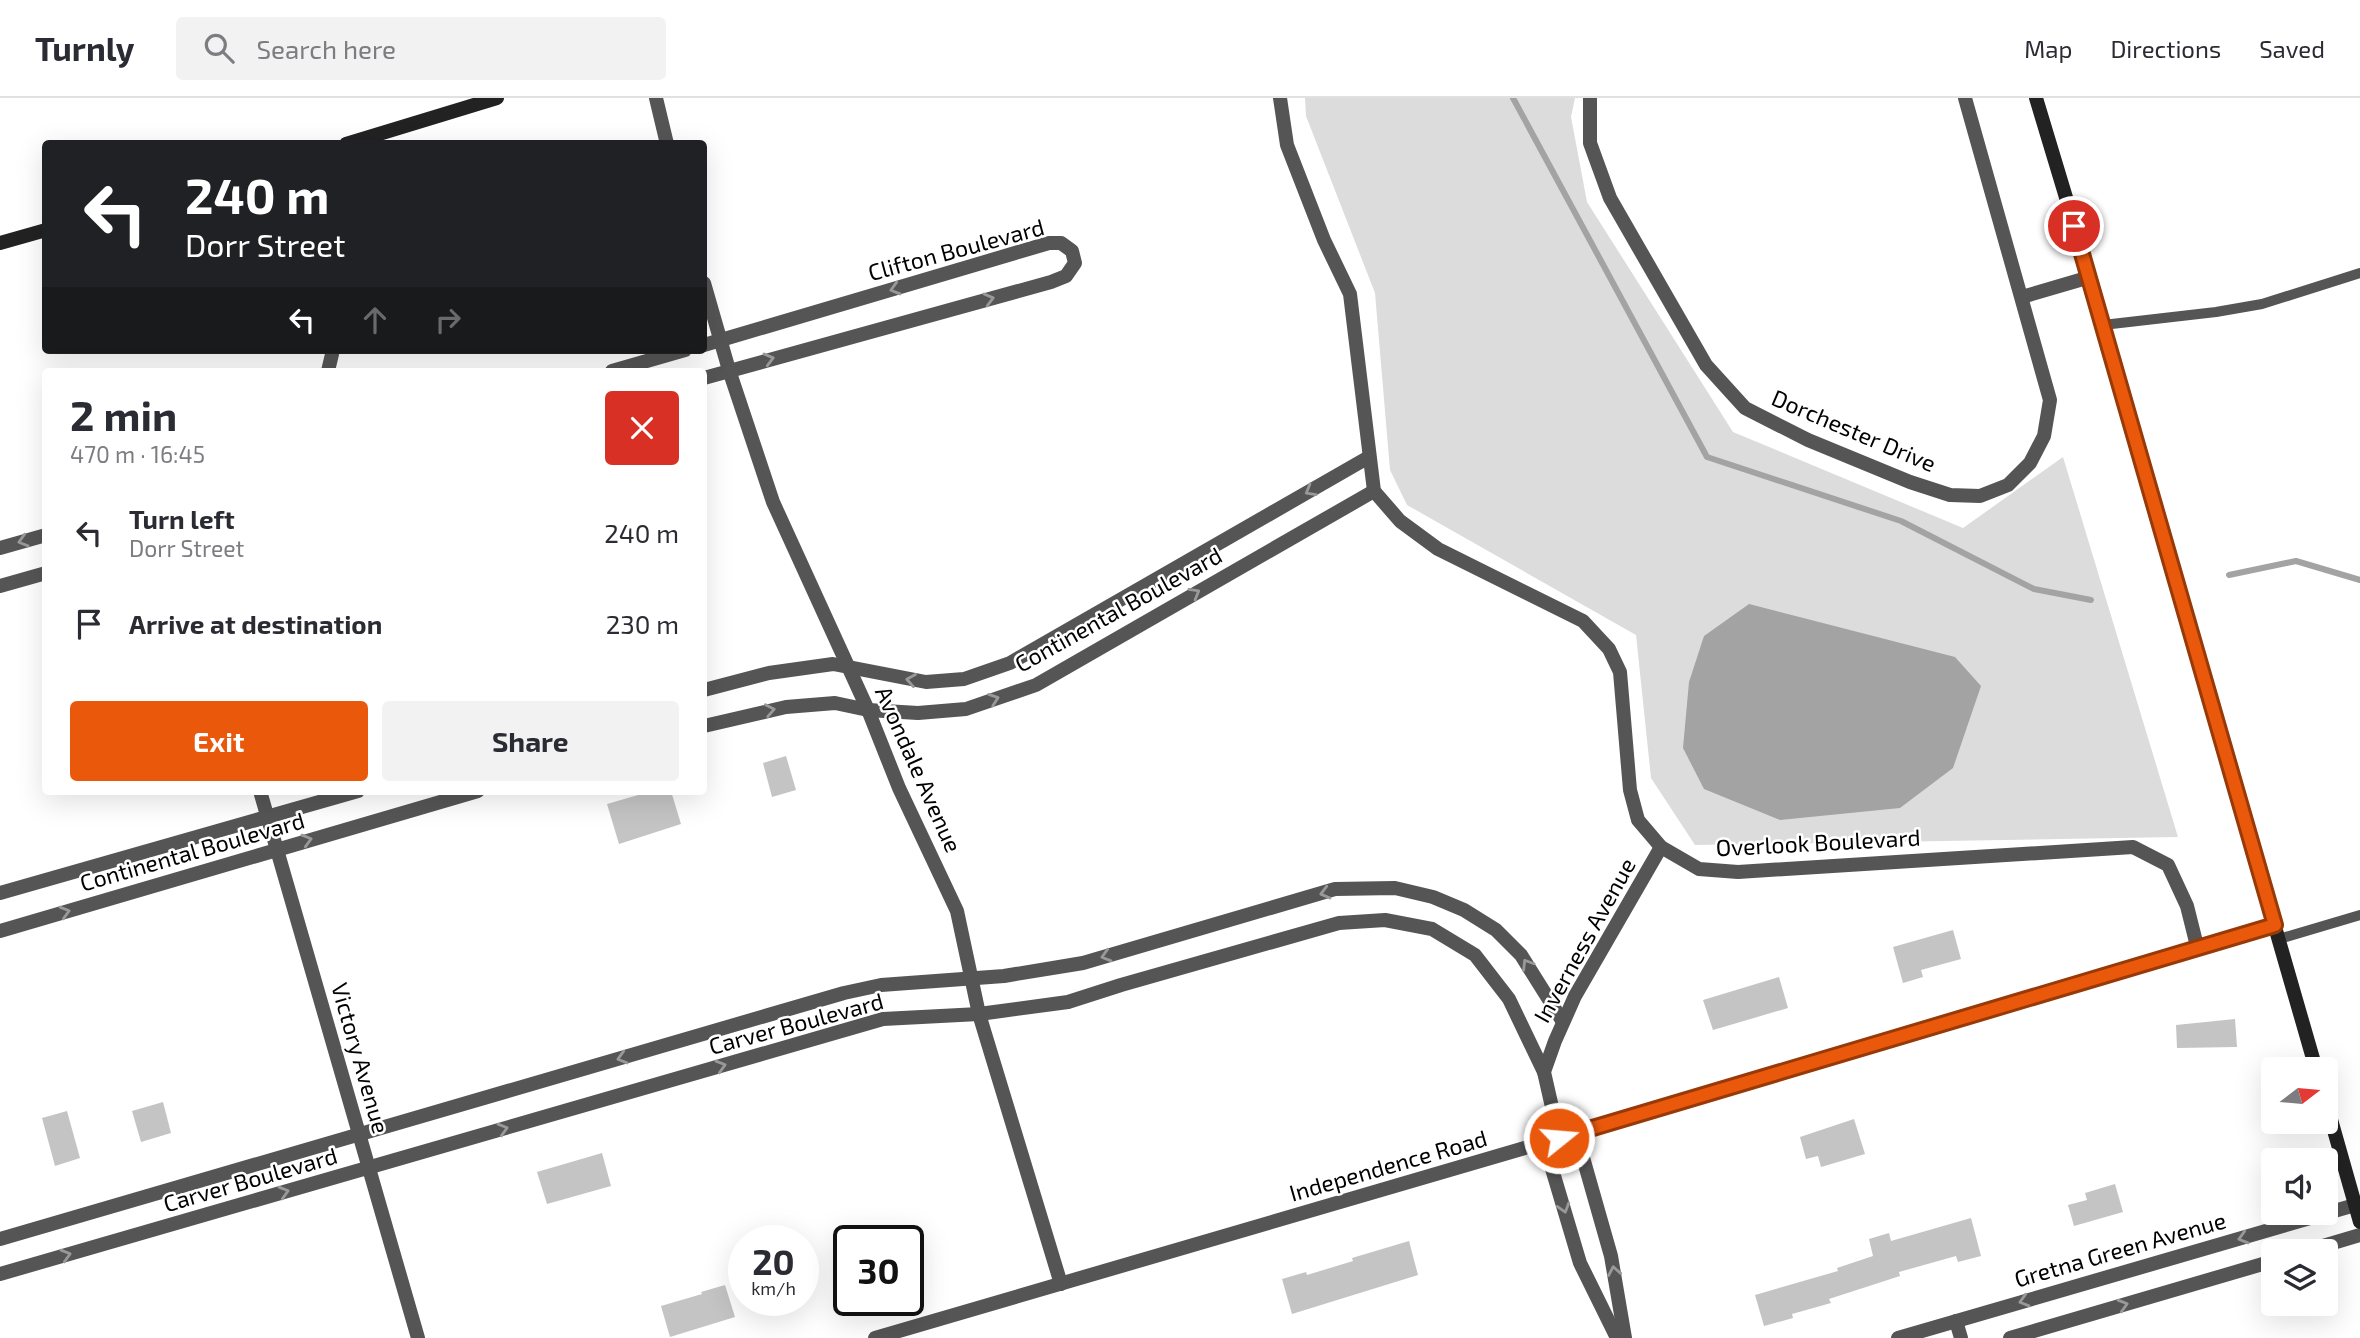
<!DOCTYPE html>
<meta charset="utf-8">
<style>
:root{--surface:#fff;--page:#f2f2f3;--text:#2b2b33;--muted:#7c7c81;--line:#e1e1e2;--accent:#ea580c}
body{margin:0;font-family:"Exo 2",sans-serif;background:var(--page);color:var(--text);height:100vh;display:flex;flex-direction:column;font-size:26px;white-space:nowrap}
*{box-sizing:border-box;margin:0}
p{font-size:23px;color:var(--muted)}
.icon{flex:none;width:38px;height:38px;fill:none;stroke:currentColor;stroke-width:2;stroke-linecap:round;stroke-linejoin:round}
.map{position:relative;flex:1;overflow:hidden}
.panel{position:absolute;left:42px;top:270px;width:665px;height:427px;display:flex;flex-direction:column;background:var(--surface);border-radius:7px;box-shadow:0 7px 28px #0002}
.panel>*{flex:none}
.guide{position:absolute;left:42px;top:42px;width:665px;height:214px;border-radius:7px;box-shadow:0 7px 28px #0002;background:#202124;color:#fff;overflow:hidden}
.needle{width:46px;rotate:74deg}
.tools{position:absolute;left:2261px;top:959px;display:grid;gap:14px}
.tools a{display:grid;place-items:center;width:77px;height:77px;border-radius:7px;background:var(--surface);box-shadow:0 7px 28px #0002;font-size:35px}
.speed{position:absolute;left:728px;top:1127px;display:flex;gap:14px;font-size:35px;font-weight:700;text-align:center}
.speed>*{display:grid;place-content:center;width:91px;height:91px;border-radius:50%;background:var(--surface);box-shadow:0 7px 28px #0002;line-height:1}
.speed small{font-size:18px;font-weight:400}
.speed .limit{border:4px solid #111;border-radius:10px;background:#fff;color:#111}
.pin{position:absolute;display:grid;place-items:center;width:60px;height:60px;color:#fff;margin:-30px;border:4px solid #fff;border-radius:50%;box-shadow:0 2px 7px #0007}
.me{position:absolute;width:77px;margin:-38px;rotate:73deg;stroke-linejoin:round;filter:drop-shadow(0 0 5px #0008)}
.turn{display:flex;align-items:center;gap:24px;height:147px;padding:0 28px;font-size:32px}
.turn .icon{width:91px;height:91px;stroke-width:2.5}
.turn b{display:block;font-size:49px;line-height:60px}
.lanes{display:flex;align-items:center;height:66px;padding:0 28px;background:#0003;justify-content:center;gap:35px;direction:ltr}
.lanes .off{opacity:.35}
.round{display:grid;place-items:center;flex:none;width:74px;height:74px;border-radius:7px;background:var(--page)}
.head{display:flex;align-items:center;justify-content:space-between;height:119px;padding:0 28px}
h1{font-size:42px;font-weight:700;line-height:52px}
.cta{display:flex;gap:14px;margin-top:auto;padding:14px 28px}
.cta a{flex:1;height:80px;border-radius:7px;background:var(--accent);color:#fff;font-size:28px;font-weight:700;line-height:80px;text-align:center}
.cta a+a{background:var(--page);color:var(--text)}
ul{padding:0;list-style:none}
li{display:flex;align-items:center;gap:21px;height:91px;padding:0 28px}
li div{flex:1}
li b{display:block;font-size:26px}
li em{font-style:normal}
header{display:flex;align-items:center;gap:42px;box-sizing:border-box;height:98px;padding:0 35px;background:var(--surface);border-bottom:2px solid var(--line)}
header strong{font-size:33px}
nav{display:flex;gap:38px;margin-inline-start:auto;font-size:24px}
.search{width:490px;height:63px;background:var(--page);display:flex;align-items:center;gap:18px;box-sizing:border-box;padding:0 24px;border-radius:7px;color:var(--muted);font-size:26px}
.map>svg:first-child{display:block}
</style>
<header>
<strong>Turnly</strong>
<div class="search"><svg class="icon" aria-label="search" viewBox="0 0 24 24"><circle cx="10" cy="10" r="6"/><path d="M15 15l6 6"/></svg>Search here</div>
<nav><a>Map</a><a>Directions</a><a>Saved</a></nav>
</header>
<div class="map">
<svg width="2360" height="1240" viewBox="0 0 2360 1240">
<rect width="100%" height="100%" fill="#fff"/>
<!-- green -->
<path fill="#dcdcdc" d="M1305 0H1575L1571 19 1587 104 1733 334 1963 430 2063 359 2178 739 1695 747 1651 680 1636 537 1407 407 1390 372 1375 195 1306 18Z"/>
<!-- water -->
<path fill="#a3a3a3" d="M1749 506 1955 559 1981 588 1953 670 1900 710 1780 722 1704 691 1683 650 1689 584 1704 538Z"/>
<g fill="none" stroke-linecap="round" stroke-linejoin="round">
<!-- stream -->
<g stroke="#a3a3a3" stroke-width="6">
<path d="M1513 0 1707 359 1901 423 2034 491 2091 502"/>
<path d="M2229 477 2296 463 2360 482"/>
</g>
</g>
<!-- building -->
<g fill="#c4c4c4">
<path d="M786 658 796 692 772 699 763 665Z"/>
<path d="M652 693H671L681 726 619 746 607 706Z"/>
<path d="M1953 832 1961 861 1921 872 1923 879 1903 885 1893 849Z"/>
<path d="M1779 879 1788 910 1713 932 1703 902Z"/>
<path d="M2235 921 2237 949 2177 950 2176 927Z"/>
<path d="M163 1004 171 1035 141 1044 132 1013Z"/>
<path d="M67 1013 80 1060 55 1068 42 1020Z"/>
<path d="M1854 1021 1865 1056 1821 1069 1818 1058 1806 1061 1800 1039Z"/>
<path d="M602 1055 611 1088 547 1106 537 1074Z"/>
<path d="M2115 1086 2123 1114 2074 1128 2068 1107 2087 1102 2085 1095Z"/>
<path d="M1971 1120 1981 1158 1958 1164 1956 1158 1899 1174 1900 1178 1829 1201 1831 1205 1792 1216 1793 1220 1764 1228 1755 1197 1838 1173 1837 1170 1873 1158 1869 1141 1889 1135 1891 1143Z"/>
<path d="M1409 1143 1418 1177 1292 1216 1282 1181 1306 1174 1307 1177 1353 1163 1352 1160Z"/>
<path d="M725 1187 735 1219 670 1239 661 1208 702 1196 701 1194Z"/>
</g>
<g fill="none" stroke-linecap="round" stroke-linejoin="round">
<!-- lane -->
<g stroke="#555" stroke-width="10">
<path d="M2103 227 2216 214 2262 206 2360 175"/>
<path d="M2279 841 2360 817"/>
</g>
<!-- street -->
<g stroke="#555" stroke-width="14">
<path d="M656 0 667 46"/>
<path d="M1280 0 1287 47 1324 142 1350 196 1374 393 1400 423 1438 451 1583 523 1609 551 1620 574 1630 692 1638 722 1661 749 1699 771 1738 774 2133 749 2168 767 2187 808 2197 848"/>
<path d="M1590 0V45L1610 100 1706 267 1745 310 1808 342 1910 384 1950 397 1980 398 2008 387 2030 365 2044 338 2050 302 1965 0"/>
<path d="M704 185 729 272 773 404 868 612 899 690 957 813 979 916 1061 1186"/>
<path d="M2022 199 2090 179"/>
<path d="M704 247 1049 145H1061L1072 153 1075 165 1066 178 1051 184 704 280"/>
<path d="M328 273 333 252"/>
<path d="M612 273 685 252"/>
<path d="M0 450 46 437"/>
<path d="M0 488 46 475"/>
<path d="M704 592 769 575 833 566 926 584 964 581 1010 565 1369 359"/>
<path d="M704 628 786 609 835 605 868 612 918 615 966 611 1036 587 1374 393"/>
<path d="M260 693 418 1240"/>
<path d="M0 795 358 693"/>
<path d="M0 833 478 693"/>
<path d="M1576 1035 1611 1158 1625 1240"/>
<path d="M1559 1040 1544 974 1555 943 1575 898 1661 749"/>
<path d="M1544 1044 1580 1165 1617 1240"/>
<path d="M0 1141 844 895 881 887 1004 878 1083 865 1335 791 1395 790 1433 799 1464 812 1496 832 1521 857 1563 924"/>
<path d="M2306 1153 2360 1137"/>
<path d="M0 1176 883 921 979 916 1068 904 1121 887 1339 825 1385 822 1432 831 1475 857 1509 901 1544 974"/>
<path d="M1956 1223 1961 1240"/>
<path d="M875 1240 1559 1040 2275 826"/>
<path d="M1898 1240 2355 1107"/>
<path d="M2010 1240 2273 1163"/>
</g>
<!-- secondary -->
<g stroke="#222" stroke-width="14">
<path d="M2036 0 2090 179 2200 569 2316 971"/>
<path d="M346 46 497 0"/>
<path d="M0 145 46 132"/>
<path d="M2326 1004 2360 1124"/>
</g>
</g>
<!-- one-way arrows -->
<defs><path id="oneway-chevron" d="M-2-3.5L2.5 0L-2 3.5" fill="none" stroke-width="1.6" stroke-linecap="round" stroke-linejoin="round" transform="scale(1.75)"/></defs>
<g stroke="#999">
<use href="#oneway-chevron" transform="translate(895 191) rotate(164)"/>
<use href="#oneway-chevron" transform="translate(989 201) rotate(-15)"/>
<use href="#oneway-chevron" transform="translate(769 261) rotate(-15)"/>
<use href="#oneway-chevron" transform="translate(1310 393) rotate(150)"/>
<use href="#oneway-chevron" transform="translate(23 443) rotate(164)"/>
<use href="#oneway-chevron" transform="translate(1195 495) rotate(-30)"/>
<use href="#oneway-chevron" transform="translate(911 582) rotate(-170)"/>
<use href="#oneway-chevron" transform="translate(994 601) rotate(-19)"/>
<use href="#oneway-chevron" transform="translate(770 612) rotate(-11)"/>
<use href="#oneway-chevron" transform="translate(307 742) rotate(-16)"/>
<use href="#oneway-chevron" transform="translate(1325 795) rotate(165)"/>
<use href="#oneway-chevron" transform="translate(65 814) rotate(-16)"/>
<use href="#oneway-chevron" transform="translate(1106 858) rotate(164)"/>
<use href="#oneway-chevron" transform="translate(1527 866) rotate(-122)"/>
<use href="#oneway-chevron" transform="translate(622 960) rotate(164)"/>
<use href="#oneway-chevron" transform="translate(721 968) rotate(-16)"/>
<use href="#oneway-chevron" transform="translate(503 1031) rotate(-16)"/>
<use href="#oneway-chevron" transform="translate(284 1094) rotate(-16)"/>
<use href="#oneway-chevron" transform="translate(1564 1110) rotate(73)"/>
<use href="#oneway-chevron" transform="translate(2243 1140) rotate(164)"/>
<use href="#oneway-chevron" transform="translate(66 1157) rotate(-16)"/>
<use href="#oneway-chevron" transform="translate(1614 1173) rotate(-100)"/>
<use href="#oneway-chevron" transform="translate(2024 1203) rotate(164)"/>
<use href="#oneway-chevron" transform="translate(2123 1207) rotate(-16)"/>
</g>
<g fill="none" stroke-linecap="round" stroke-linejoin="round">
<defs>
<path id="route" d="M1559 1040 2275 827 2074 128"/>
</defs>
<!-- route casing -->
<use href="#route" stroke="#983908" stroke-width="18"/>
<!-- route -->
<use href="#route" stroke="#ea580c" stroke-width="12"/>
</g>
<g text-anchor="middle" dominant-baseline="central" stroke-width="5" stroke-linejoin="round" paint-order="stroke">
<!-- street labels -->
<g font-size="23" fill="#000" stroke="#fff">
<text transform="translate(956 151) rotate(-15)">Clifton Boulevard</text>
<text transform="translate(1854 332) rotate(23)">Dorchester Drive</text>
<text transform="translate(1118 511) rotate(-29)">Continental Boulevard</text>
<text transform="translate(919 671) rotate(66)">Avondale Avenue</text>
<text transform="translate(1818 744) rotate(-3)">Overlook Boulevard</text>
<text transform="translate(192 753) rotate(-16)">Continental Boulevard</text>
<text transform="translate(1584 842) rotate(-61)">Inverness Avenue</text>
<text transform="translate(796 925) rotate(-15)">Carver Boulevard</text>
<text transform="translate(361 960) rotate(74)">Victory Avenue</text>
<text transform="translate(1388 1067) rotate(-16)">Independence Road</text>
<text transform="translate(250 1081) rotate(-16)">Carver Boulevard</text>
<text transform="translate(2120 1151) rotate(-16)">Gretna Green Avenue</text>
</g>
</g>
</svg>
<div class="tools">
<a><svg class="needle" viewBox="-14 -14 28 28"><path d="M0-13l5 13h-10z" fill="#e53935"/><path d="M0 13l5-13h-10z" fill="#7c7c81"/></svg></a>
<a><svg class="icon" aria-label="sound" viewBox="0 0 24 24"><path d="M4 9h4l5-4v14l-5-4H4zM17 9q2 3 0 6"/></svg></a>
<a><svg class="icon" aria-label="layers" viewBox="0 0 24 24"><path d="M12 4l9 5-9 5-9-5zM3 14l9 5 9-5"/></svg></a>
</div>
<div class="speed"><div>20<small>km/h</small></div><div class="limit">30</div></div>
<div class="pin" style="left:2074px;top:128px;background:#d93025"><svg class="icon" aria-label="arrive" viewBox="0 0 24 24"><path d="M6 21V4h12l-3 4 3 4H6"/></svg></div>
<svg class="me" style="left:1559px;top:1040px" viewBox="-20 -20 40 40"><circle r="17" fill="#ea580c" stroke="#fff" stroke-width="3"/><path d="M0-11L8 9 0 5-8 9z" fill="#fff"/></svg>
<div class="guide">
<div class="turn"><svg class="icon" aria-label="left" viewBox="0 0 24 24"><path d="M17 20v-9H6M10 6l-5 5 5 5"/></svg><div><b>240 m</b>Dorr Street</div></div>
<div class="lanes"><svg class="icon" aria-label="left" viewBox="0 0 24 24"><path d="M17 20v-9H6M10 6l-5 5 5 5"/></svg><svg class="icon off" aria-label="ahead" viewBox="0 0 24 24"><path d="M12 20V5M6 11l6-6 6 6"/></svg><svg class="icon off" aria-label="right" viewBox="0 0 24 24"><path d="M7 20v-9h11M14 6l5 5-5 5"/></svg></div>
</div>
<section class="panel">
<div class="head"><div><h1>2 min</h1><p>470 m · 16:45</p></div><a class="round" style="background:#d93025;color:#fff"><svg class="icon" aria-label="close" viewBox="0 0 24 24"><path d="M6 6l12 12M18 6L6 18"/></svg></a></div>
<ul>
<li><svg class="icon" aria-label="left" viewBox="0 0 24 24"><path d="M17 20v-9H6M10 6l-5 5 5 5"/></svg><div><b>Turn left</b><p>Dorr Street</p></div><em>240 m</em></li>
<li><svg class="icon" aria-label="arrive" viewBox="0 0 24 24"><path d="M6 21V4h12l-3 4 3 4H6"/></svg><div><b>Arrive at destination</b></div><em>230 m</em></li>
</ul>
<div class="cta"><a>Exit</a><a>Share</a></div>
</section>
</div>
